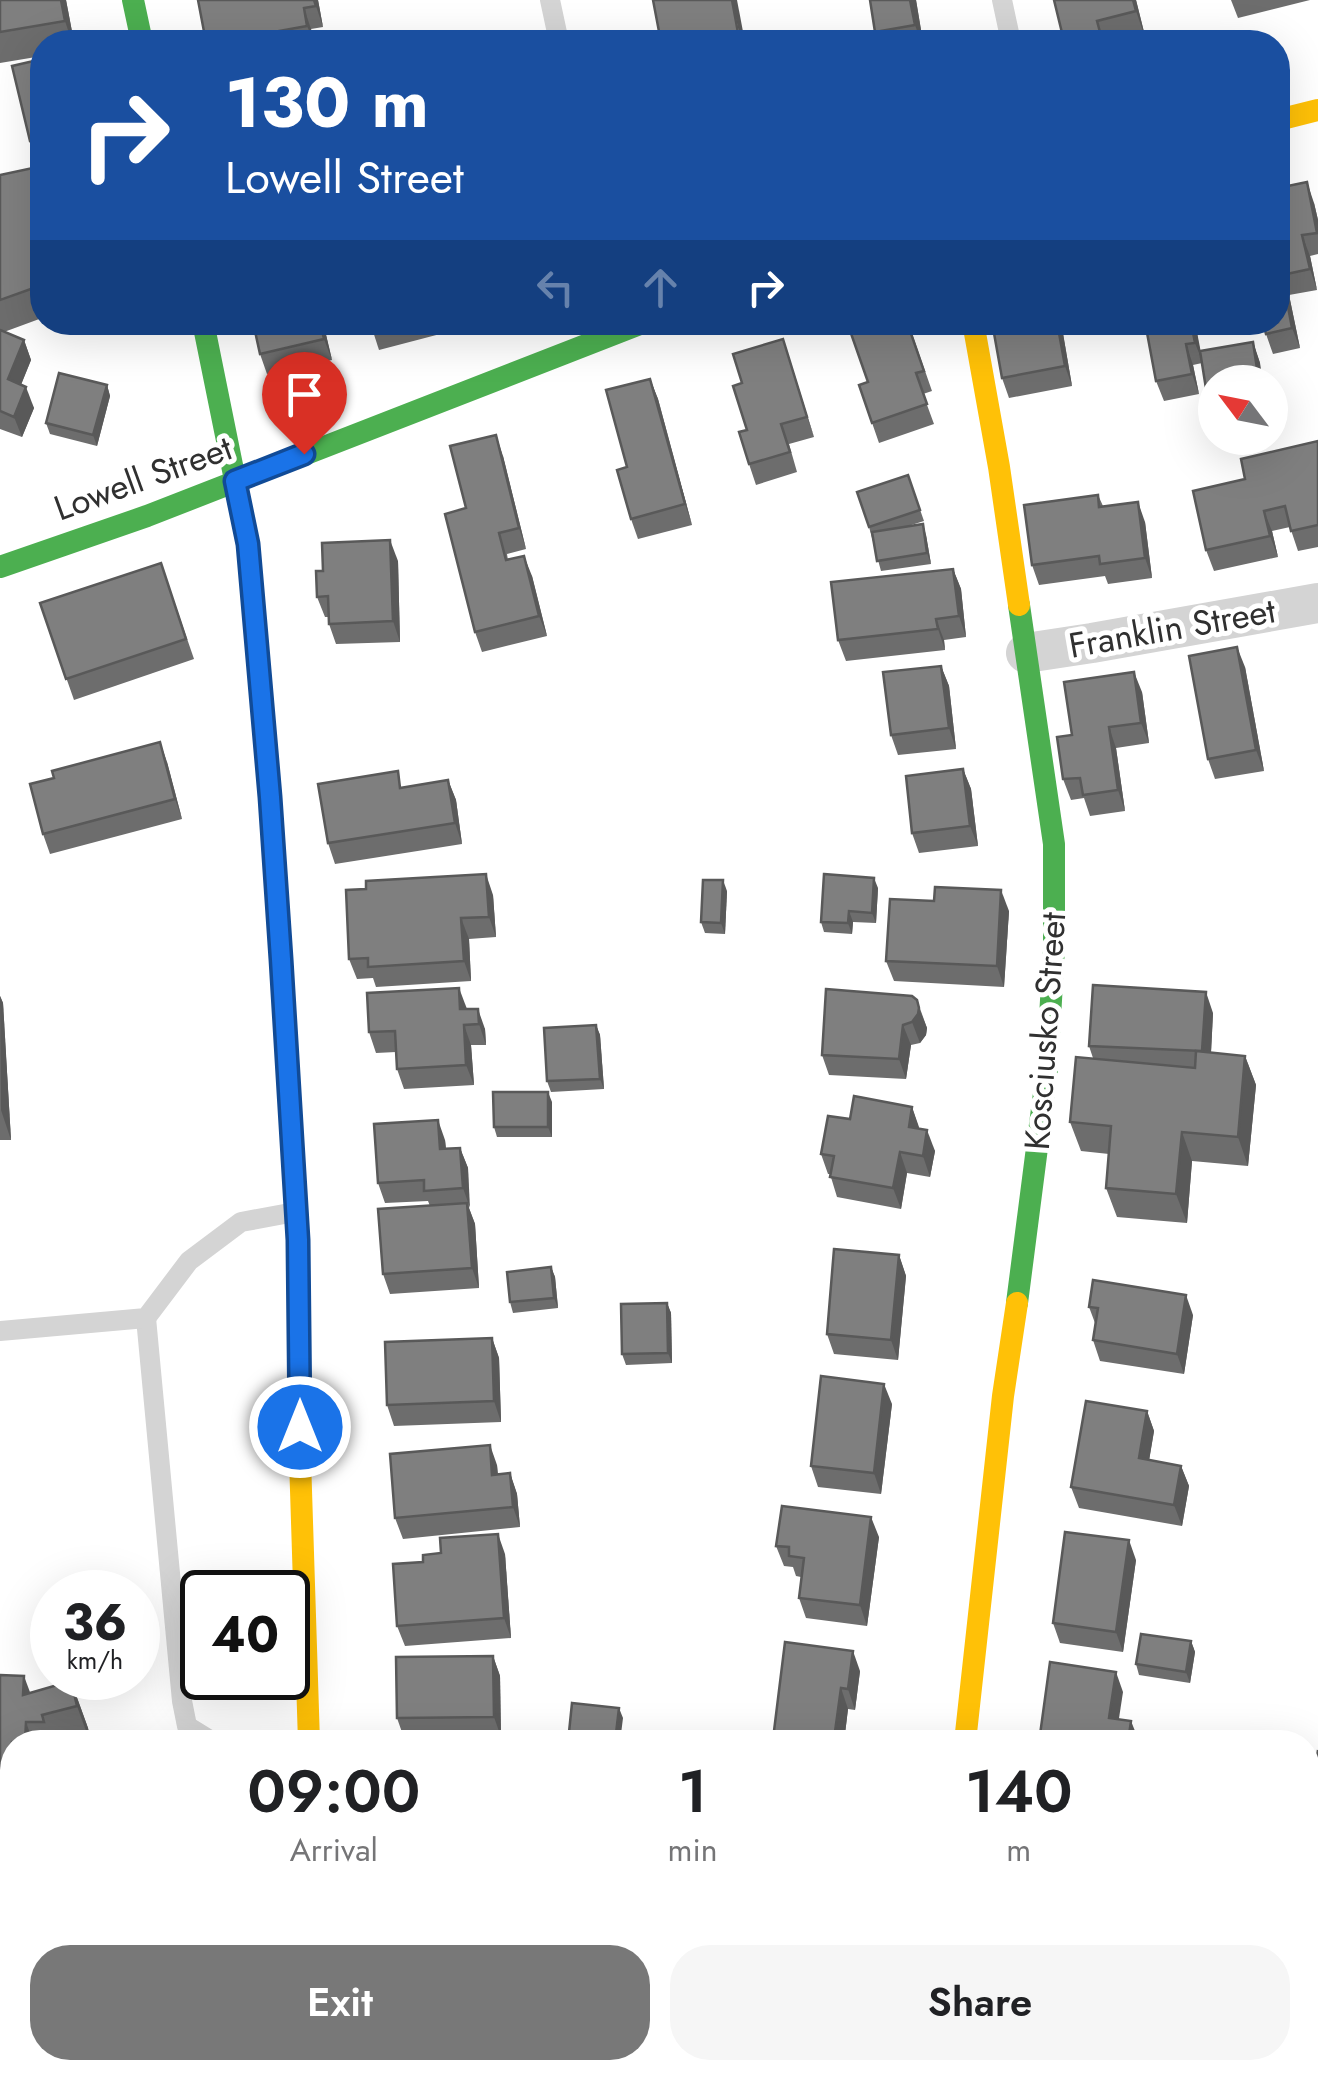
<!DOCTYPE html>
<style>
:root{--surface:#fff;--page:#f6f6f6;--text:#202124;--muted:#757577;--accent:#787878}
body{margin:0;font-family:Jost,sans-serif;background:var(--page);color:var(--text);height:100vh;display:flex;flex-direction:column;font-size:38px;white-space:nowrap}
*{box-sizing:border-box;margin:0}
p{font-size:32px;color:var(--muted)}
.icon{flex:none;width:55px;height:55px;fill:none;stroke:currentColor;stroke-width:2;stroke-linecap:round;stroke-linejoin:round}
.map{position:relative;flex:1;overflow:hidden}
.drawer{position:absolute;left:0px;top:1730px;width:1320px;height:350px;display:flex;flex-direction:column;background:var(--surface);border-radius:40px 40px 0 0;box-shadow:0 10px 40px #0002}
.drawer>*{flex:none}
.top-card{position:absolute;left:30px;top:30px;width:1260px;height:305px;border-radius:40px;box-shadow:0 10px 40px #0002;background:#1a4fa0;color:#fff;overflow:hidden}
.needle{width:65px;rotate:302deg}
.controls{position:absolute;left:1198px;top:365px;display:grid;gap:20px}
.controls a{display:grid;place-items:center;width:90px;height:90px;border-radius:50%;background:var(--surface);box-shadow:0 10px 40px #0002;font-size:50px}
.speed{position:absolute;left:30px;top:1570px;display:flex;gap:20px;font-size:50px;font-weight:700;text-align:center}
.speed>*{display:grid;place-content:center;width:130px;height:130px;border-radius:50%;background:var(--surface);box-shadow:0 10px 40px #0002;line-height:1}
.speed small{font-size:25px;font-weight:400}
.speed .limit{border:5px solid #111;border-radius:15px;background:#fff;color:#111}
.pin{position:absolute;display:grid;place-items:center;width:85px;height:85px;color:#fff;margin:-102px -42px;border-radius:50% 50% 50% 0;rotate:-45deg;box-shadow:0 0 10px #0007}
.pin .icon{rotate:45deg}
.me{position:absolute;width:110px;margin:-55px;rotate:0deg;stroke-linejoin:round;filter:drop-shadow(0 0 8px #0008)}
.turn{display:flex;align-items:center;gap:35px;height:210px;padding:0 30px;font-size:45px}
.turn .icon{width:130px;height:130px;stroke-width:2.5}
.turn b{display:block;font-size:70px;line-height:85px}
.lanes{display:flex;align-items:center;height:95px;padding:0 30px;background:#0003;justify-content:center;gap:50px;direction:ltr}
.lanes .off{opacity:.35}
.eta{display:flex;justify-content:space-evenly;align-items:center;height:170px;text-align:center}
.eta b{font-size:60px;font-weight:600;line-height:70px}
.action{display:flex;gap:20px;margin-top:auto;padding:20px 30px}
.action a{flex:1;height:115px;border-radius:40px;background:var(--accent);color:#fff;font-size:40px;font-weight:600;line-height:115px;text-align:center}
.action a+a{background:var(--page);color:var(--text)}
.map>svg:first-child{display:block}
</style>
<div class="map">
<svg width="1318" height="2080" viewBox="0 0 1318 2080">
<rect width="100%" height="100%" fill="#fff"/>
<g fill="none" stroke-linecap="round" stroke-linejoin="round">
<!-- lane -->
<g stroke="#d4d4d4" stroke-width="20">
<path d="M550 0 559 42"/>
<path d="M1002 0 1011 42"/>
<path d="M146 1318 182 1701 187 1726 213 1742"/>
<path d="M0 1331 146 1318 189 1261 241 1222 295 1212"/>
</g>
<!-- street -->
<g stroke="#d4d4d4" stroke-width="40">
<path d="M1026 653 1092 643 1318 603"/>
<path d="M1308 1998H1318"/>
<path d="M304 2080V2068"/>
<path d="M921 2080 923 2068"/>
</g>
<!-- fast -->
<g stroke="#4caf50" stroke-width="22">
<path d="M133 0 142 42"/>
<path d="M203 322 248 544 270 797 295 1187"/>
<path d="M0 567 147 516 645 322"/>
<path d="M1017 1303 1047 1070 1054 948V844L1019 605"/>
</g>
<!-- slow -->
<g stroke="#ffc107" stroke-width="22">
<path d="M1278 120 1318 110"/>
<path d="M973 322 999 467 1019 605"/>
<path d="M295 1187 298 1241 299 1427 309 1742"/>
<path d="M965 1742 1003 1396 1017 1303"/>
</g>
</g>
<!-- wall -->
<g fill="#6d6d6d">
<path d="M0 0H66L74 42H42V56L0 63Z"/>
<path d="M318 0 323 27 311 29 314 42H206Z"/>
<path d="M870 0H916L923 42H879L875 32Z"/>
<path d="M1054 0H1136L1146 40 1137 42H1065Z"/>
<path d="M1231 0H1310L1238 18Z"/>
<path d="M42 59V160L37 162 30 141Z"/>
<path d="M42 166V318L4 332 24 340 31 360 21 385 34 408 22 437 0 429V175Z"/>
<path d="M1278 188 1314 203 1318 220V254L1310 256 1317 290 1289 295 1300 348 1273 354 1266 334Z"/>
<path d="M253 322H323L332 360 267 374 260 354Z"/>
<path d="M370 322H442L444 333 379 350Z"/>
<path d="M908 322 932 391 923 394 934 424 879 443 859 385 868 382Z"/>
<path d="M992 322H1061L1072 386 1009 398 1002 378Z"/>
<path d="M1195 322 1200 351 1253 342 1260 363 1215 382V432L1211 420 1202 363 1193 365 1199 394 1164 401 1156 381Z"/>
<path d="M783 339 814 437 789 444 797 472 756 485 749 464 747 430 742 383Z"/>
<path d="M650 379 658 399 692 525 638 539 631 519 627 467Z"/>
<path d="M107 385 110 396 97 446 50 434 46 423Z"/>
<path d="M1217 438H1237L1218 441Z"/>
<path d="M1318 441V547L1298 551 1290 527 1272 531 1278 557 1214 571 1206 550 1245 479Z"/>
<path d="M503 456 526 549 507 554 508 560 532 576 547 636 482 652 475 632 466 508Z"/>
<path d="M908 475 924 521 905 527 926 535 931 564 881 571 869 527Z"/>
<path d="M1098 495 1103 506 1145 522 1152 578 1108 584 1105 576 1039 585 1032 565Z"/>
<path d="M398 561 400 642 336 644 329 624V617H325L317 597Z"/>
<path d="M161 563 194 659 74 700 40 603Z"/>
<path d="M953 569 961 589 966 637 944 640 945 650 846 661 838 640Z"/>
<path d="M941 666 949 686 956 749 898 755 891 735Z"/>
<path d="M1245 667 1264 771 1215 779 1208 759Z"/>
<path d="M1142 692 1149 743 1116 748 1125 811 1090 816 1084 798 1071 800 1063 779 1072 735Z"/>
<path d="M167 762 182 819 50 854 43 834Z"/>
<path d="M963 769 971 789 978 846 919 853 912 833Z"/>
<path d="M448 780 456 800 462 844 335 864 328 843 404 787Z"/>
<path d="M878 888 876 923 853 922 852 934 824 932 821 922Z"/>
<path d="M727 891 725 934 705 933 701 922Z"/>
<path d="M493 895 496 937 469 939 471 981 376 987 373 978 357 979 349 959Z"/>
<path d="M1009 911 1004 987 894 981 886 961Z"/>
<path d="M0 996 3 1003 11 1140H0Z"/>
<path d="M917 1000 927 1028 926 1035 920 1043 911 1045 906 1079 829 1075 822 1055Z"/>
<path d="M467 1009 485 1029 486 1045H471L474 1085 404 1089 397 1069 396 1052 376 1053 369 1032Z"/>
<path d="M1213 1013 1211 1052 1245 1056 1256 1085 1248 1166 1192 1161 1187 1223 1117 1217 1106 1188 1109 1154 1081 1151 1070 1122 1093 1058 1089 1046Z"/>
<path d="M596 1025 600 1035 604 1089 551 1092 547 1081Z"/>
<path d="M552 1102V1137H497L494 1127Z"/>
<path d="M912 1107 919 1129 935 1151 930 1177 907 1173 901 1209 837 1197 830 1174H828L821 1154 850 1119Z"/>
<path d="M445 1140 446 1149 460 1148 468 1168 469 1208 475 1224 479 1288 390 1294 383 1274 430 1206 428 1201 385 1203 378 1183Z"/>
<path d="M899 1255 906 1276 898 1360 834 1354 827 1334Z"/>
<path d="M551 1267 555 1277 558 1308 513 1313 510 1302Z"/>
<path d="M667 1303 671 1313 672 1363 626 1365 622 1354Z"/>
<path d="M1089 1307 1193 1315 1184 1374 1100 1361 1093 1340 1095 1323Z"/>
<path d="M492 1338 499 1358 501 1422 394 1426 387 1405Z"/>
<path d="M892 1404 881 1494 818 1487 811 1466Z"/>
<path d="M1147 1411 1154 1431 1149 1460 1181 1466 1189 1486 1182 1526 1079 1508 1071 1487Z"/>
<path d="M497 1465 498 1474 510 1473 517 1494 520 1527 403 1539 395 1518Z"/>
<path d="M879 1537 867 1626 806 1618 799 1598 801 1577 796 1576 793 1567 784 1566 776 1546Z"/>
<path d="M441 1553 505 1554 511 1638 405 1646 397 1626 423 1562Z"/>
<path d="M1136 1560 1123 1652 1060 1643 1053 1623Z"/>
<path d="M1191 1641 1195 1652 1190 1683 1139 1675 1136 1664Z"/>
<path d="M493 1656 500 1676 501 1737 404 1738 397 1718Z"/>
<path d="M860 1671 855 1710 848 1709 844 1742H778L774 1731Z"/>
<path d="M0 1675 30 1693 71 1681 88 1728 91 1742H12V2068H36V2080H0Z"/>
<path d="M1318 1750V1843L1309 1822Z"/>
<path d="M372 2068H503V2080H377Z"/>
</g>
<!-- shaded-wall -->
<g fill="#595959">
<path d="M61 0H66L74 42H72L65 21Z"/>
<path d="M314 0H318L323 27Z"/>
<path d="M732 0H737L745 42H741Z"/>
<path d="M910 0H916L923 42H921L915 25Z"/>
<path d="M1133 0H1136L1146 40 1136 11Z"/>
<path d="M304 8 311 29 314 42 307 26Z"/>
<path d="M1307 182 1314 203 1318 220V234Z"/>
<path d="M1302 235 1310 256 1317 290 1310 269Z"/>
<path d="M1282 275 1289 295 1300 348 1292 328Z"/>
<path d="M320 322H323L332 360 324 339Z"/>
<path d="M1057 322H1061L1072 386 1065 366Z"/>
<path d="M1191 322H1195L1203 363 1195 343Z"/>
<path d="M783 339 790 360 814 437 807 417Z"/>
<path d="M24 340 31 360 15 399 8 379Z"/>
<path d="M1253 342 1260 363 1263 382H1259Z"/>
<path d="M1186 344 1193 365 1199 394 1192 374Z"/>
<path d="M650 379 658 399 692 525 685 504Z"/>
<path d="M107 385 110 396 97 446 93 435Z"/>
<path d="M26 387 34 408 22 437 14 417Z"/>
<path d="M496 435 503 456 526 549 519 528Z"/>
<path d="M1138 502 1145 522 1152 578 1145 558Z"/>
<path d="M1264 511 1272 531 1278 557 1270 536Z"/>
<path d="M923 524 926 535 931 564 927 553Z"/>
<path d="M390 540 398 561 400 642 393 621Z"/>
<path d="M524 556 532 576 547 636 539 616Z"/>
<path d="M953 569 961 589 966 637 959 616Z"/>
<path d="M936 619 944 640 945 650 938 629Z"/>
<path d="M1237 647 1245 667 1264 771 1256 750Z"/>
<path d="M941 666 949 686 956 749 949 728Z"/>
<path d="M1134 672 1142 692 1149 743 1141 723Z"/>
<path d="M1109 727 1116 748 1125 811 1118 790Z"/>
<path d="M160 742 167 762 182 819 175 799Z"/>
<path d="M963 769 971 789 978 846 970 826Z"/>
<path d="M448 780 456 800 462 844 455 823Z"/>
<path d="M486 874 493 895 496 937 489 917Z"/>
<path d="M874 878 878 888 876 923 872 913Z"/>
<path d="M723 880 727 891 725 934 721 923Z"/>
<path d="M1001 890 1009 911 1004 987 997 966Z"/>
<path d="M849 911 853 922 852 934 848 923Z"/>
<path d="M461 918 469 939 471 981 464 961Z"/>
<path d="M459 988 467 1009H460Z"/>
<path d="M1206 992 1213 1013 1210 1073 1202 1053Z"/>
<path d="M0 996 3 1003 11 1140 1 1110Z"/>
<path d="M919 1008 927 1028 926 1035 920 1043 912 1022Z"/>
<path d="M478 1009 485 1029 486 1045 479 1024Z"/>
<path d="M464 1025 471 1045 474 1085 466 1065Z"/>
<path d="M596 1025 600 1035 604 1089 600 1079Z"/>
<path d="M903 1025 911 1045 906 1079 899 1059Z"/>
<path d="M1245 1056 1256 1085 1248 1166 1238 1137Z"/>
<path d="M548 1092 552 1102V1137L548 1127Z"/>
<path d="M912 1107 919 1127 916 1147 909 1127Z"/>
<path d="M438 1120 445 1140 448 1170 440 1149Z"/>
<path d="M927 1130 935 1151 930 1177 923 1156Z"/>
<path d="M1182 1132 1192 1161 1187 1223 1176 1194Z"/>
<path d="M460 1148 468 1168 470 1208 463 1188Z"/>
<path d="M900 1152 907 1173 901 1209 893 1188Z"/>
<path d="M467 1203 475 1224 479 1288 472 1268Z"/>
<path d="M899 1255 906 1276 898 1360 891 1340Z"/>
<path d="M551 1267 555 1277 558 1308 554 1298Z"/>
<path d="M1186 1295 1193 1315 1184 1374 1177 1354Z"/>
<path d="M667 1303 671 1313 672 1363 668 1353Z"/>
<path d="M492 1338 499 1358 501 1422 494 1401Z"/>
<path d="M884 1384 892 1404 881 1494 874 1473Z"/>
<path d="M1147 1411 1154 1431 1146 1479 1139 1458Z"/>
<path d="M490 1445 497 1465 499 1495 492 1475Z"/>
<path d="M1181 1466 1189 1486 1182 1526 1174 1505Z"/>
<path d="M510 1473 517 1494 520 1527 513 1507Z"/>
<path d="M871 1517 879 1537 867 1626 860 1605Z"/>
<path d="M498 1534 505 1554 511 1638 504 1618Z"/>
<path d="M1129 1540 1136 1560 1123 1652 1116 1632Z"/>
<path d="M1191 1641 1195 1652 1190 1683 1186 1672Z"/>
<path d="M853 1651 860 1671 855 1710 848 1689Z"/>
<path d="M493 1656 500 1676 501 1737 494 1717Z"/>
<path d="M1116 1672 1123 1692 1116 1738 1109 1718Z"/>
<path d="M24 1676 41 1722 23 1695Z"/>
<path d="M71 1681 88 1728 91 1742H90L77 1706Z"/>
<path d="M841 1688 848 1709 844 1742H836L834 1739Z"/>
<path d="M619 1708 623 1718 620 1742H615Z"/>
<path d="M1131 1721 1139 1741V1742H1128Z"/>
<path d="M26 1722 33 1742H25Z"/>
<path d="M1312 1882 1316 1893 1309 1941 1308 1913Z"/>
<rect x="16" y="2068" width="20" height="12"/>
<path d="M481 2068H483L487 2080H484L481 2072Z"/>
<path d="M496 2068H503V2080H500Z"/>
<path d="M800 2068H811L809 2080H798Z"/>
</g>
<!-- building -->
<g fill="#7f7f7f" stroke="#595959" stroke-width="2.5">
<path d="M0 0H61L65 21 0 32Z"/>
<path d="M198 0H314L316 6 304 8 307 26 219 42H206Z"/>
<path d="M653 0H732L739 38 747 37 748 42H661Z"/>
<path d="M870 0H910L915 25 875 32Z"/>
<path d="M1054 0H1133L1136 11 1097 21 1100 32 1064 41Z"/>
<path d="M42 59V138L30 141 12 66Z"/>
<path d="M42 166V285L0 300V175Z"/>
<path d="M1307 182 1317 233 1302 235 1310 269 1282 275 1292 328 1266 334 1263 322H1278V188Z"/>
<path d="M253 322H320L324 339 260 354Z"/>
<path d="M370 322H399L372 330Z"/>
<path d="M847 322H907L924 371 916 373 927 404 872 423 859 385 868 382Z"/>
<path d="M992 322H1057L1065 366 1002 378Z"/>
<path d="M1145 322H1191L1195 343 1186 344 1192 374 1156 381Z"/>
<path d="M0 330 24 340 8 379 26 387 14 417 0 411Z"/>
<path d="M783 339 807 417 781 424 790 452 749 464 739 432 747 430 733 386 742 383 733 354Z"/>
<path d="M1253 342 1259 382H1215V420H1211L1200 351Z"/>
<path d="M59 373 107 385 93 435 46 423Z"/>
<path d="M650 379 685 504 631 519 617 470 627 467 606 390Z"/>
<path d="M496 435 519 528 499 533 506 560 524 556 539 616 475 632 445 514 466 508 450 446Z"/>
<path d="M1318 441V525L1291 531 1285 506 1264 511 1270 536 1206 550 1193 491 1245 479 1241 459Z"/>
<path d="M908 475 920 510 869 527 857 492Z"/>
<path d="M1098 495 1099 507 1138 502 1145 558 1100 564 1099 556 1032 565 1024 505Z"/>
<path d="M923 524 927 553 877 561 872 532Z"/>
<path d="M390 540 393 621 329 624 328 596 317 597 316 571H323L322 543Z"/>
<path d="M161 563 186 639 66 679 40 603Z"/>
<path d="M953 569 959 616 936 619 938 629 838 640 831 582Z"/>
<path d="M1237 647 1256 750 1208 759 1189 656Z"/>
<path d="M941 666 949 728 891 735 883 672Z"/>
<path d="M1134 672 1141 723 1109 727 1118 790 1083 795 1080 778 1063 779 1057 737 1072 735 1064 682Z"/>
<path d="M160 742 175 799 43 834 30 784 54 778 52 771Z"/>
<path d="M963 769 970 826 912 833 906 776Z"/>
<path d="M398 771 400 788 448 780 455 823 328 843 318 784Z"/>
<path d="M486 874 489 917 461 918 464 961 368 967V958L349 959 346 890 366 889V881Z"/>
<path d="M824 874 874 878 872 913 849 911 848 923 821 922Z"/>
<path d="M703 880H723L721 923 701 922Z"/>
<path d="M935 887 1001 890 997 966 886 961 890 899 934 901Z"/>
<path d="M1093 985 1206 992 1202 1051 1089 1046Z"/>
<path d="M459 988 460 1009H478L479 1024 464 1025 466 1065 397 1069 395 1031 369 1032 367 993Z"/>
<path d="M826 989 912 996 917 1000 919 1008 918 1014 912 1022 903 1025 899 1059 822 1055Z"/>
<path d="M596 1025 600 1079 547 1081 544 1028Z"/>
<path d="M1196 1051 1245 1056 1238 1137 1182 1132 1176 1194 1106 1188 1111 1126 1070 1122 1076 1057 1195 1068Z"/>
<path d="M493 1092H548V1127H494Z"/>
<path d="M854 1096 912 1107 909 1127 927 1130 923 1156 900 1152 893 1188 830 1177 834 1156 821 1154 828 1116 850 1119Z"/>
<path d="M438 1120 440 1149 460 1148 463 1188 424 1191V1180L378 1183 374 1124Z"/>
<path d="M467 1203 472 1268 383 1274 378 1209Z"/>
<path d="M834 1249 899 1255 891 1340 827 1334Z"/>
<path d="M551 1267 554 1298 510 1302 507 1272Z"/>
<path d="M1093 1280 1186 1295 1177 1354 1093 1340 1098 1308 1089 1307Z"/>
<path d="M667 1303 668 1353 622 1354 621 1304Z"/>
<path d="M492 1338 494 1401 387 1405 385 1342Z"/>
<path d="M821 1376 884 1384 874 1473 811 1466Z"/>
<path d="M1086 1401 1147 1411 1139 1458 1181 1466 1174 1505 1071 1487Z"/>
<path d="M490 1445 492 1475 510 1473 513 1507 395 1518 390 1454Z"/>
<path d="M782 1506 871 1517 860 1605 799 1598 804 1558 789 1556V1547L776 1546Z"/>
<path d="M1065 1532 1129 1540 1116 1632 1053 1623Z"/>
<path d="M498 1534 504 1618 397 1626 393 1564 423 1562V1555L441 1553 440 1538Z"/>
<path d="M1141 1634 1191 1641 1186 1672 1136 1664Z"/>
<path d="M785 1642 853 1651 848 1689 841 1688 834 1739 774 1731Z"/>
<path d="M493 1656 494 1717 397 1718 396 1657Z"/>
<path d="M1050 1662 1116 1672 1109 1718 1131 1721 1128 1742 1106 1741 1105 1742H1039Z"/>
<path d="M0 1675 24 1676 23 1695 71 1681 77 1706 42 1715 44 1722H26L25 1742H12V2068H16V2080H0Z"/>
<path d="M572 1703 619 1708 615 1742H568Z"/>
<path d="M1318 1750V1824L1309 1822Z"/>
<path d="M1308 1882H1312L1308 1913Z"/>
<path d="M1308 2042 1318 2043V2080H1262L1263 2068H1308Z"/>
<path d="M420 2068H481V2072Z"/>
<path d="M737 2068H800L798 2080H735Z"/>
<path d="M1004 2068H1062L1078 2069 1077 2080H1002Z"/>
</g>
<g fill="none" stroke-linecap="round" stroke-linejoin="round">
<defs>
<path id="route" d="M300 1427 298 1240 281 959 270 797 248 544 235 481 304 454"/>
</defs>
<!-- route casing -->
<use href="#route" stroke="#114b97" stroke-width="25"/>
<!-- route -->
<use href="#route" stroke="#1a73e8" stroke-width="18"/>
</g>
<g text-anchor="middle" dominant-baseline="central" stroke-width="10" stroke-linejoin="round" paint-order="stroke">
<!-- street labels -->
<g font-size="35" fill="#303030" stroke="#fff">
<text transform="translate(143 478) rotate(-20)">Lowell Street</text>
<text transform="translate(1172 628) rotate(-10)">Franklin Street</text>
<text transform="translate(1045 1031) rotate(-86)">Kosciusko Street</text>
</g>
</g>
</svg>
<div class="controls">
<a><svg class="needle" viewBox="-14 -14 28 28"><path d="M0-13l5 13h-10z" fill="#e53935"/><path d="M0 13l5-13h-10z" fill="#757577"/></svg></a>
</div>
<div class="speed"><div>36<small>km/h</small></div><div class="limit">40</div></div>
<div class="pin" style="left:304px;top:454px;background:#d93025"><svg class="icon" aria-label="arrive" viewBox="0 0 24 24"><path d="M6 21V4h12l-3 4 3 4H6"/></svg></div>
<svg class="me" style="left:300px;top:1427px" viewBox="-20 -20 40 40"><circle r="17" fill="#1a73e8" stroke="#fff" stroke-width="3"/><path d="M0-11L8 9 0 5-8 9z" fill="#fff"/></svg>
<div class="top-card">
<div class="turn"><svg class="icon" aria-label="right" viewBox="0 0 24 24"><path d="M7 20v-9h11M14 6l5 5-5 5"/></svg><div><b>130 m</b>Lowell Street</div></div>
<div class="lanes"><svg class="icon off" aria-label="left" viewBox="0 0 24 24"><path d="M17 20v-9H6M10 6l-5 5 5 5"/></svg><svg class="icon off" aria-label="ahead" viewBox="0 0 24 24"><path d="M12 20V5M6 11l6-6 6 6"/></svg><svg class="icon" aria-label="right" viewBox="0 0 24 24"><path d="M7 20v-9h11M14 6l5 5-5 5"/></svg></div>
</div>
<section class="drawer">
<div class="eta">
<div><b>09:00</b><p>Arrival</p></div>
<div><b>1</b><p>min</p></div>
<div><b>140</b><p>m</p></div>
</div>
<div class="action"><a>Exit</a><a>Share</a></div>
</section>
</div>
